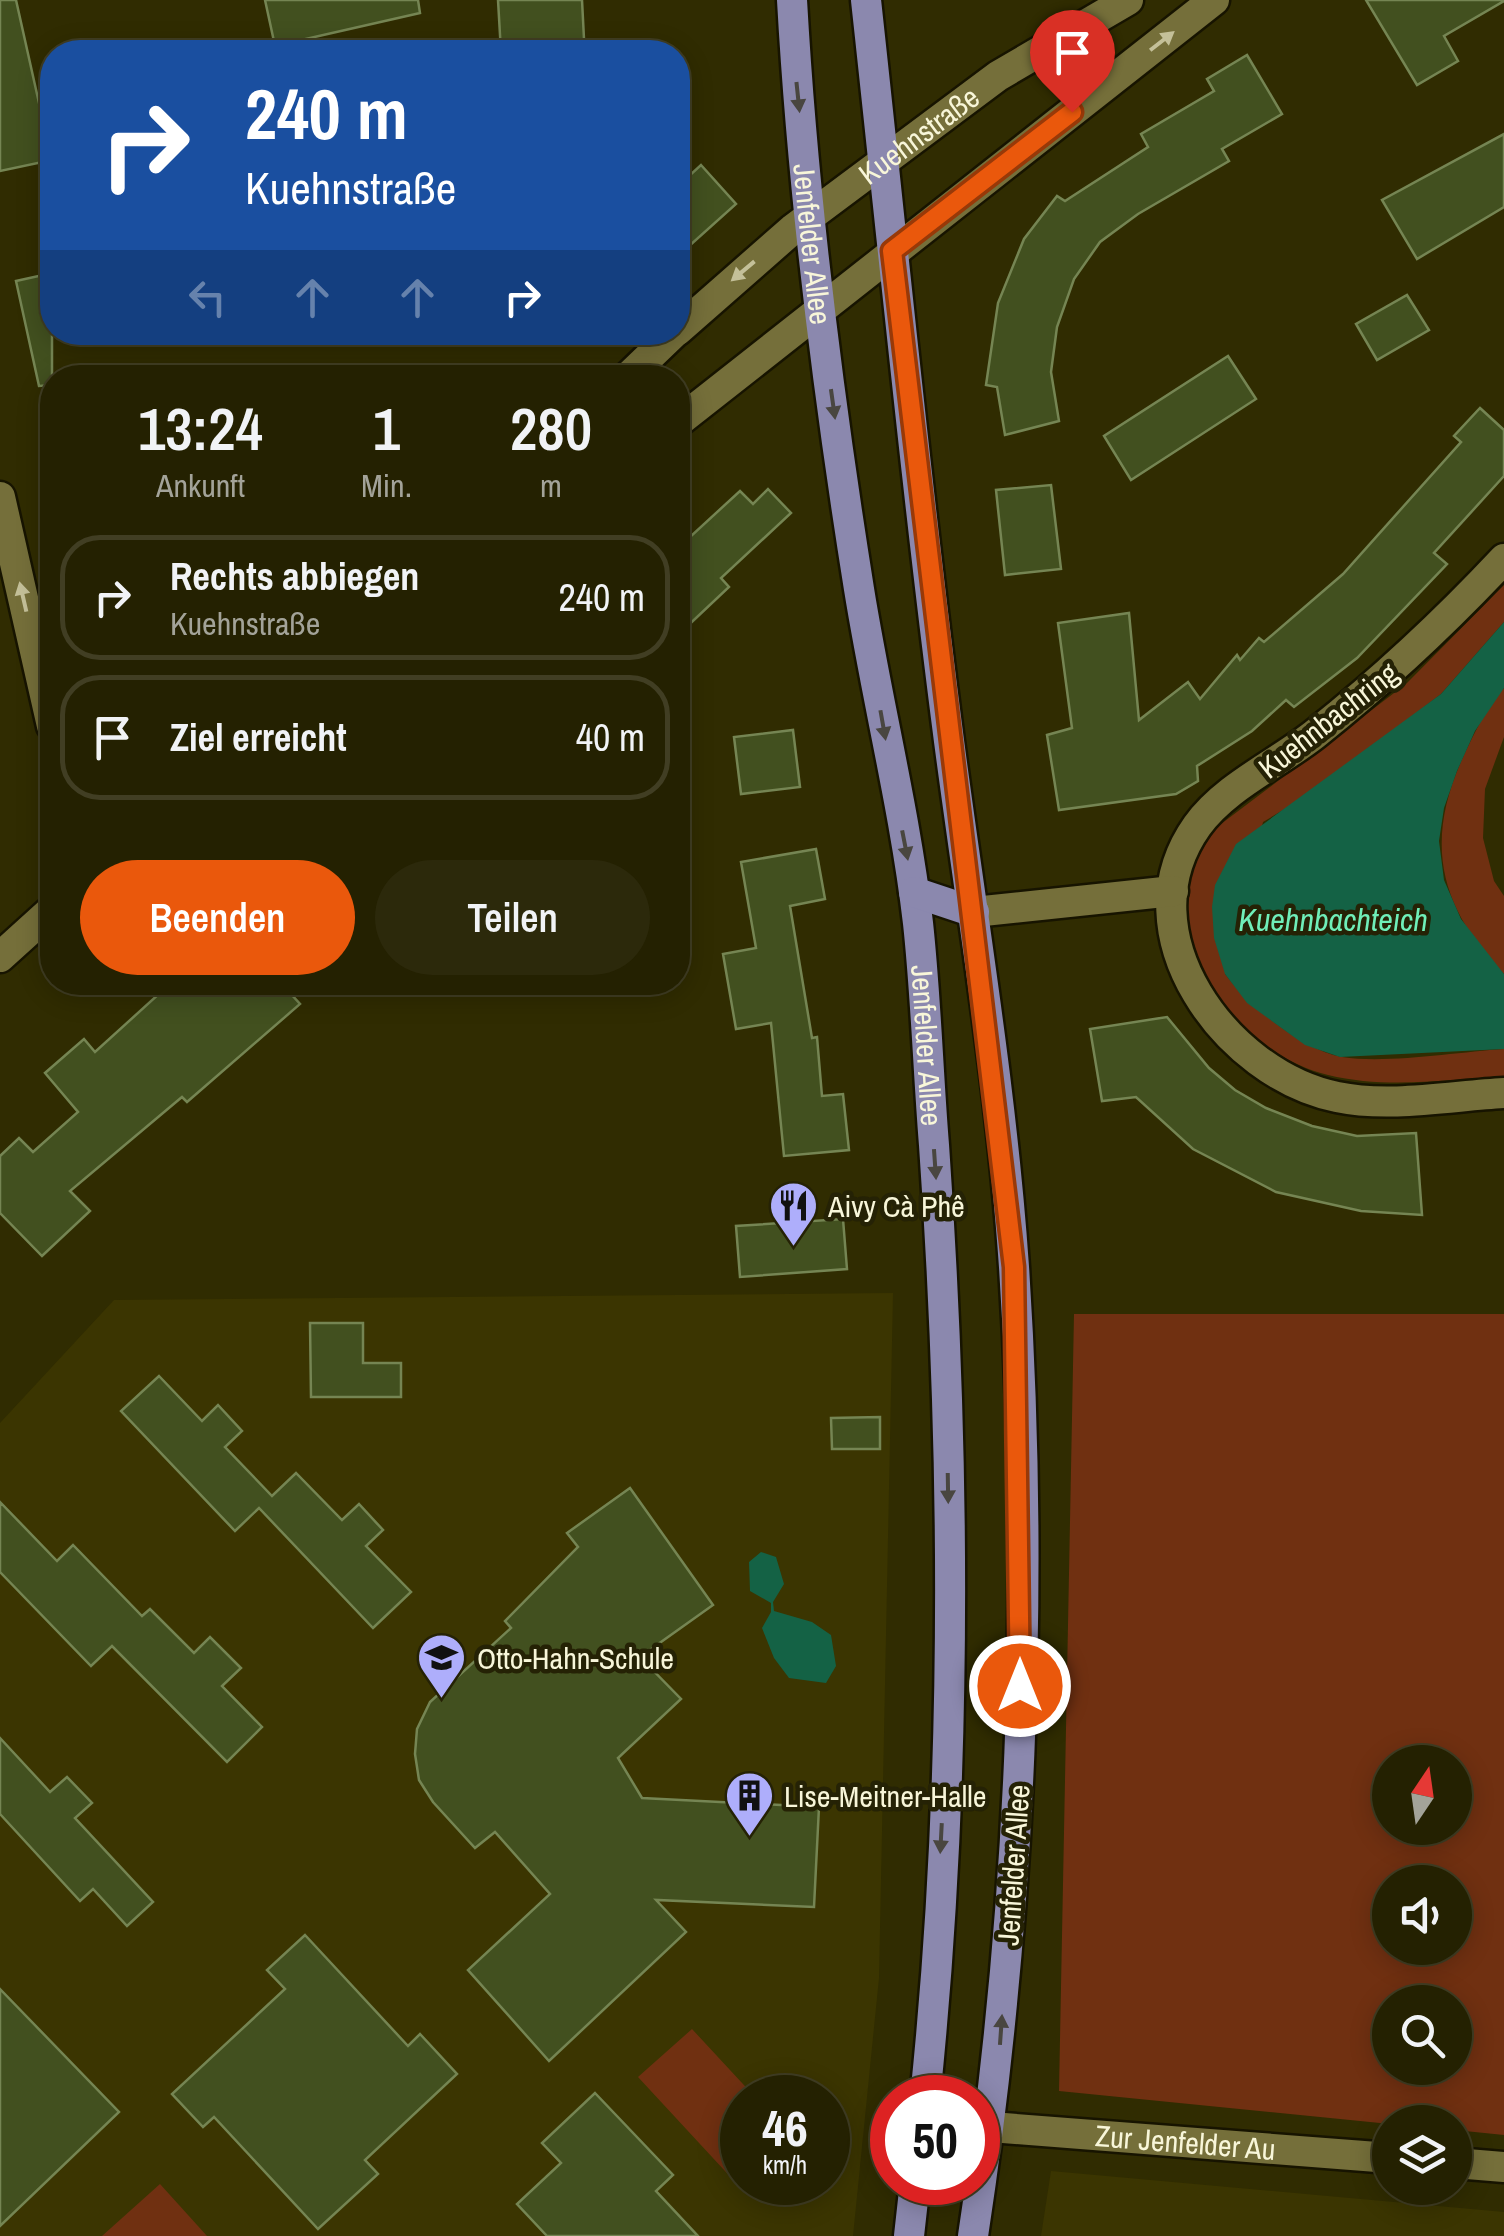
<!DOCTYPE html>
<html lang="de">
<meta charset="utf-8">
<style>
:root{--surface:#242101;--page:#2c290b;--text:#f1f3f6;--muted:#a3a399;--line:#413e23;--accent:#ea580c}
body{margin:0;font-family:"Archivo Narrow",sans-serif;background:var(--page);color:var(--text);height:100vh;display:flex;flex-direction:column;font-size:38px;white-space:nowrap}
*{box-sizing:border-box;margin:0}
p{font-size:32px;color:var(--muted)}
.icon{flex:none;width:55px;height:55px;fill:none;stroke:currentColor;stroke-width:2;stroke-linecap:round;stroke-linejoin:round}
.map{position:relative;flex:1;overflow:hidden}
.details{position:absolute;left:40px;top:365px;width:650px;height:630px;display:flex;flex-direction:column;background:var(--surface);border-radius:40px;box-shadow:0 5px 25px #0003,0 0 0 2px var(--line)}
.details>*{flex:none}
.guide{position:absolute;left:40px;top:40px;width:650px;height:305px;border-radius:40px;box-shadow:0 5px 25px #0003,0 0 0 2px var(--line);background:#1a4fa0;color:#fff;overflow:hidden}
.needle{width:65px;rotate:13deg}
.fabs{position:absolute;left:1372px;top:1745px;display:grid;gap:20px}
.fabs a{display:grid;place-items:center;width:100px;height:100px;border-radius:50%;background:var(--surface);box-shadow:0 5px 25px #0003,0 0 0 2px var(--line);font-size:50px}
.speed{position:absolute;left:720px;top:2075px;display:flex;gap:20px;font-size:50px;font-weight:700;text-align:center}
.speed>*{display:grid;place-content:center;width:130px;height:130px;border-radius:50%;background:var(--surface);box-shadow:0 5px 25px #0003,0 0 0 2px var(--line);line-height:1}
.speed small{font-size:25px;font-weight:400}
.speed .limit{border:15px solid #d22;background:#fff;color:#111}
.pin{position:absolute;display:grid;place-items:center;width:85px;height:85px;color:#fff;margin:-102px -42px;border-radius:50% 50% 50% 0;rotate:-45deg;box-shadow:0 0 10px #0007}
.pin .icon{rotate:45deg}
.me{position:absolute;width:110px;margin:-55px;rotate:0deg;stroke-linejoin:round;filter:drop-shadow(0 0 8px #0008)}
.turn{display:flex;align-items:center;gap:35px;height:210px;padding:0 40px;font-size:45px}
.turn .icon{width:130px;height:130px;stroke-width:2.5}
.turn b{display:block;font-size:70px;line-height:85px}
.lanes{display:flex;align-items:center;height:95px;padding:0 40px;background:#0003;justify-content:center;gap:50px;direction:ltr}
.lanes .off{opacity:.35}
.eta{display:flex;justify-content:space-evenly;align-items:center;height:170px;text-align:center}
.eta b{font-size:60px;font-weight:600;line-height:70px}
.primary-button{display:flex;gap:20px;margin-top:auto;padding:20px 40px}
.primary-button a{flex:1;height:115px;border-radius:60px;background:var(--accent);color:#fff;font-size:40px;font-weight:600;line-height:115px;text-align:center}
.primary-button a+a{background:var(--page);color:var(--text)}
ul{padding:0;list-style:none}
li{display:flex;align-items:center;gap:30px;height:125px;margin:0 20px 15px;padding:0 20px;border:5px solid var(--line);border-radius:40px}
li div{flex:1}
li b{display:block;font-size:38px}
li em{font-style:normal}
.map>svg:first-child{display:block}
</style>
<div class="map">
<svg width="1504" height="2236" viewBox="0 0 1504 2236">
<rect width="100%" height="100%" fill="#302c01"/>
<!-- built -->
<g fill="#3b3501" fill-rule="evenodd">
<path d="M893 1293 879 1978 853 2236H0V1423L114 1300ZM742 2098H828V2182H742Z"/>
<path d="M1051 2171 1504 2212V2236H1041Z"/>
</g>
<!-- green -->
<g fill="#703011" fill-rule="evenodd">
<path d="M1504 585V622L1441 694 1310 794 1263 822 1225 974C1249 1006 1302 1050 1342 1057 1386 1064 1458 1052 1504 1049V1076C1446 1080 1385 1089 1328 1075 1257 1058 1181 982 1186 904 1187 875 1200 851 1217 827L1406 684Z"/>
<path d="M1504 688V737L1485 789 1483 838 1494 881 1504 896V974C1438 906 1424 841 1464 755 1475 732 1487 706 1504 688Z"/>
<path d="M1074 1314H1504V2135L1455 2130V2122L1390 2124 1059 2091ZM1455 1762V1828H1390V1762ZM1455 1882V1948H1390V1882ZM1390 2002H1455V2068H1390Z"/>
<path d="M692 2029 755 2097 742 2098V2179L737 2184 638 2077Z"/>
<path d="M160 2184 207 2236H102Z"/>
</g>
<!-- water -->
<g fill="#146245">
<path d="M1504 622V688L1475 731 1457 771 1444 808 1439 841 1444 880 1461 919 1504 974V1049L1340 1057 1305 1045 1247 1003 1225 974 1214 938 1212 907 1215 885 1236 844 1441 694Z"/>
<path d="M761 1552 776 1557 784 1584 773 1602 774 1611 812 1622 831 1635 836 1666 826 1683 789 1678 774 1658 762 1628 771 1612V1603L750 1591 749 1562Z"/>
</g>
<!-- building -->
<g fill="#42501f" stroke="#758553" stroke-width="2.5">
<path d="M0 0H16L41 112 52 109V160L0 171Z"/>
<path d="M265 0H418L420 13 275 46Z"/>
<path d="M498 0H582L584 39 542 41V52H501Z"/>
<path d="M1366 0H1504V1L1444 36 1458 61 1417 85Z"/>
<path d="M1247 55 1282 114 1222 149 1229 161 1138 214 1100 242 1074 279 1057 327 1051 372 1059 421 1005 435 997 387 986 385 998 303 1024 239 1057 196 1065 201 1148 147 1141 134 1214 91 1207 79Z"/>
<path d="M1504 134V207L1417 259 1382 200Z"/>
<path d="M701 165 736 204 678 256V186Z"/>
<path d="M52 273V385L39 386 16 281Z"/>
<path d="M1407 295 1429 330 1377 360 1356 324Z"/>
<path d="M1228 356 1256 399 1131 480 1104 436Z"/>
<path d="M1480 408 1504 430V476L1434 553 1447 564 1357 658 1294 707 1286 700 1252 731 1197 766 1198 781 1176 794 1059 810 1047 735 1072 728 1058 623 1129 613 1139 720 1188 682 1200 699 1237 655 1240 660 1259 638 1264 642 1343 574 1461 442 1454 436Z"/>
<path d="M1051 485 1061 569 1005 575 996 490Z"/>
<path d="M768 489 791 513 721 578 729 587 678 635V548L740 491 753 504Z"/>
<path d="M793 730 800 787 741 794 734 737Z"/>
<path d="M816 849 825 899 790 906 812 1038 817 1037 822 1096 843 1094 849 1150 784 1156 771 1023 736 1029 723 954 756 948 741 862Z"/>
<path d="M172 982H280L300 1004 187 1102 182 1097 70 1191 90 1211 42 1256 0 1213V1156L19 1138 33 1152 78 1112 45 1073 84 1039 95 1052Z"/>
<path d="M1167 1017 1209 1068 1235 1090 1266 1108 1312 1126 1357 1136 1416 1133 1422 1215 1361 1211 1276 1192 1193 1149 1136 1097 1102 1101 1090 1029Z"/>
<path d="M843 1219 847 1269 740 1277 736 1226Z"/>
<path d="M310 1323H363V1363H401V1397H311Z"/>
<path d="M159 1376 202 1421 218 1405 242 1431 225 1447 272 1496 296 1473 342 1520 359 1504 383 1530 366 1546 411 1592 373 1628 259 1508 235 1531 121 1411Z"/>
<path d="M880 1417V1449H832L831 1418Z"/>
<path d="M630 1488 713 1605 640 1657 681 1699 618 1758 642 1798 819 1807 814 1907 656 1900 686 1932 549 2061 468 1970 550 1894 495 1832 475 1848 433 1802 419 1780 415 1754 417 1729 430 1702 511 1628 505 1621 578 1547 567 1533Z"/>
<path d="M0 1502 57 1561 73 1545 142 1616 150 1609 194 1653 210 1637 241 1668 222 1686 262 1727 227 1762 112 1646 91 1666 0 1572Z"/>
<path d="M0 1738 50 1792 67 1777 92 1803 75 1818 153 1902 127 1926 93 1889 80 1901 0 1814Z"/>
<path d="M305 1935 408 2046 420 2034 457 2074 365 2160 378 2174 318 2229 214 2117 203 2127 172 2094 285 1989 267 1970Z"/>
<path d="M0 1989 119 2112 0 2226Z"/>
<path d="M595 2093 673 2175 656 2191 698 2236H547L517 2204 561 2163 542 2143Z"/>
</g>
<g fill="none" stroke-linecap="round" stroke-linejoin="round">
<defs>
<g id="minor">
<path id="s1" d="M678 330 793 229 998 76 1128 0"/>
<path d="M627 378 675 332"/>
<path d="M678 422 1214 0"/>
<path d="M0 497 52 726"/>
<path d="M1504 559C1445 622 1383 680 1315 734 1277 764 1225 787 1197 826 1121 933 1227 1075 1337 1097 1389 1108 1451 1096 1504 1093"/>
<path d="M974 912 1173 891"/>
<path d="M0 957 52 910"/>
<path id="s2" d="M978 2126 1390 2158"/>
<path d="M1455 2163 1504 2167"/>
</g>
<g id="major">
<path id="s3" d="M792 0C803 197 828 395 859 589 877 701 905 811 918 923 926 997 928 1071 934 1145 956 1461 958 1782 925 2098"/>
<path d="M866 0C893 247 917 494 949 741 972 916 1002 1091 1014 1267 1035 1585 1021 1922 973 2236"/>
<path d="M914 892 974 912"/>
<path d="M909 2236 915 2182"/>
</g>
</defs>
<!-- minor casing -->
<use href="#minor" stroke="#171400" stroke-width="35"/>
<!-- major casing -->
<use href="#major" stroke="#171400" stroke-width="35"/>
<!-- minor -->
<use href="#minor" stroke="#756f3a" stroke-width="30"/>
<!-- major -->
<use href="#major" stroke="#8b88ae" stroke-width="30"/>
</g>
<!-- one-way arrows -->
<defs><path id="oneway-solid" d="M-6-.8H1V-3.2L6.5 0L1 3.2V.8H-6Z" transform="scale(2.5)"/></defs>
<g fill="#c4c099">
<use href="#oneway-solid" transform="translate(1162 41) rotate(-38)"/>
<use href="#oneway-solid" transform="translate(743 271) rotate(140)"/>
<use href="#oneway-solid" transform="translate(23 597) rotate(-103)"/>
</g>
<g fill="#494640">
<use href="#oneway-solid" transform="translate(798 97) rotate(84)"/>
<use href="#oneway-solid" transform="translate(833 404) rotate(82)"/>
<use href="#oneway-solid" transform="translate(883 725) rotate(80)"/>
<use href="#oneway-solid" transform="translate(905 845) rotate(79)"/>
<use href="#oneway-solid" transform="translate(935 1164) rotate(86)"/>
<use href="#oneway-solid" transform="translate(948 1488) rotate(89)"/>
<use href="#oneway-solid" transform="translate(941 1838) rotate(93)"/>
<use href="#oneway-solid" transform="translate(1001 2030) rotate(-86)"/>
</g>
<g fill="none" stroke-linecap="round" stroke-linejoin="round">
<defs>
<path id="route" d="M1020 1686 1014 1267 892 251 1072 112"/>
</defs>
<!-- route casing -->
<use href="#route" stroke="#983908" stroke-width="25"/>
<!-- route -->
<use href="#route" stroke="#ea580c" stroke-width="18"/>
</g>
<!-- icons -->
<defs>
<symbol id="restaurant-pin" viewBox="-11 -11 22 30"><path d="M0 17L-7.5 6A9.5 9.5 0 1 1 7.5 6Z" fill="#aeaefb" stroke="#252205"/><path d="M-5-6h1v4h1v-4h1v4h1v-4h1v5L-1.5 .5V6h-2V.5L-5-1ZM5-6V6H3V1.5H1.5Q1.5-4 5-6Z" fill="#111"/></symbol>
<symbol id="school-pin" viewBox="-11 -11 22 30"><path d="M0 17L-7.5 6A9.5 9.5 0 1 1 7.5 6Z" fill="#aeaefb" stroke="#252205"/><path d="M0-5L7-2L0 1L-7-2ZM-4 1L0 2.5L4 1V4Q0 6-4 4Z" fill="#111"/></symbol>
<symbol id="building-pin" viewBox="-11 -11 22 30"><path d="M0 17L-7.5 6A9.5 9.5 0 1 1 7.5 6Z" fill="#aeaefb" stroke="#252205"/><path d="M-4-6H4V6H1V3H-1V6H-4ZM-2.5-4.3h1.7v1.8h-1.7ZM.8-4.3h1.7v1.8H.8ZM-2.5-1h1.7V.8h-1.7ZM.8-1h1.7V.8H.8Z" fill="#111"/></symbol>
</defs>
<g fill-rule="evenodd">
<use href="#restaurant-pin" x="766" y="1178" width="55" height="75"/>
<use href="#school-pin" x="414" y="1630" width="55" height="75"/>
<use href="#building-pin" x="722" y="1768" width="55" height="75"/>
</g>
<g text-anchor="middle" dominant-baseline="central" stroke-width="9" stroke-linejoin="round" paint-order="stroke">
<!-- street labels -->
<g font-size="30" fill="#f8f6d9" stroke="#252205">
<text stroke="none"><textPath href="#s1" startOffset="310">Kuehnstraße</textPath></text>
<text stroke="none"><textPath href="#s3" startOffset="245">Jenfelder Allee</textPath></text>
<text transform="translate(1328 720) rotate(-38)">Kuehnbachring</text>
<text stroke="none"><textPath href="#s3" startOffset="1055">Jenfelder Allee</textPath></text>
<text transform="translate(1013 1865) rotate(-86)">Jenfelder Allee</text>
<text stroke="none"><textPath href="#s2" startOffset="208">Zur Jenfelder Au</textPath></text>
</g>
<!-- poi labels -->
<g font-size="30" fill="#f8f6d9" stroke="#252205" text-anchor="start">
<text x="828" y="1206">Aivy Cà Phê</text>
<text x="477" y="1658">Otto-Hahn-Schule</text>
<text x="784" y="1796">Lise-Meitner-Halle</text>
</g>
<!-- water labels -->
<g font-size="32" font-style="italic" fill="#6fefb9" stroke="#252205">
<text x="1333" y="919">Kuehnbachteich</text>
</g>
</g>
</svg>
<div class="fabs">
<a><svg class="needle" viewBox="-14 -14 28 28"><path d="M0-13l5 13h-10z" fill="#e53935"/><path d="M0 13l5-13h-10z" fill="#a3a399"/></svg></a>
<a><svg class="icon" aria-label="sound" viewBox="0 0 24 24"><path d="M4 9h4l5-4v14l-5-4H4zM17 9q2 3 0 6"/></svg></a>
<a><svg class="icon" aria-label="search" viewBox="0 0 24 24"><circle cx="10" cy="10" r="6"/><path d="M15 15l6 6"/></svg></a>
<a><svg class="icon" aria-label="layers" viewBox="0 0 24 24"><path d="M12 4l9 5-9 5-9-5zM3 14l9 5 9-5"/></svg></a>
</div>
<div class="speed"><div>46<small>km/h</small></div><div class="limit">50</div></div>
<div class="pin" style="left:1072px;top:112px;background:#d93025"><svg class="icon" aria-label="arrive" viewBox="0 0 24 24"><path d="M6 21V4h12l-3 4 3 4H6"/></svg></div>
<svg class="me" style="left:1020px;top:1686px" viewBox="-20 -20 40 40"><circle r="17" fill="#ea580c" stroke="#fff" stroke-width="3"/><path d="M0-11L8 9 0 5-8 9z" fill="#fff"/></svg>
<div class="guide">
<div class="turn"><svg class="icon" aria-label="right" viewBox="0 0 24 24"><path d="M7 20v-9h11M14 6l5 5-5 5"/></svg><div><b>240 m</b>Kuehnstraße</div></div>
<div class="lanes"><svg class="icon off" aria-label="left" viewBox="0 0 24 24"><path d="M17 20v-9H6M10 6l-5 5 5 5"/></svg><svg class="icon off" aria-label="ahead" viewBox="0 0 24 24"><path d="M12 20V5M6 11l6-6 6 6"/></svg><svg class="icon off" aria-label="ahead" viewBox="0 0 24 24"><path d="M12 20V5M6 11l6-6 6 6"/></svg><svg class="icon" aria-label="right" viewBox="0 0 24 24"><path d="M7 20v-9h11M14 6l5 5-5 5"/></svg></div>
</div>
<section class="details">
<div class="eta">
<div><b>13:24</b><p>Ankunft</p></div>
<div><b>1</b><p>Min.</p></div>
<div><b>280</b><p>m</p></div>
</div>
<ul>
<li><svg class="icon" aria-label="right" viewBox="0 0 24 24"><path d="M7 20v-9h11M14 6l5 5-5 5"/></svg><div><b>Rechts abbiegen</b><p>Kuehnstraße</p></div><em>240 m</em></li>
<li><svg class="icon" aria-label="arrive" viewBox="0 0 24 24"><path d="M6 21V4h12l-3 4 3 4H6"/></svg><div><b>Ziel erreicht</b></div><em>40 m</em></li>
</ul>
<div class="primary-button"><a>Beenden</a><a>Teilen</a></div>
</section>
</div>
